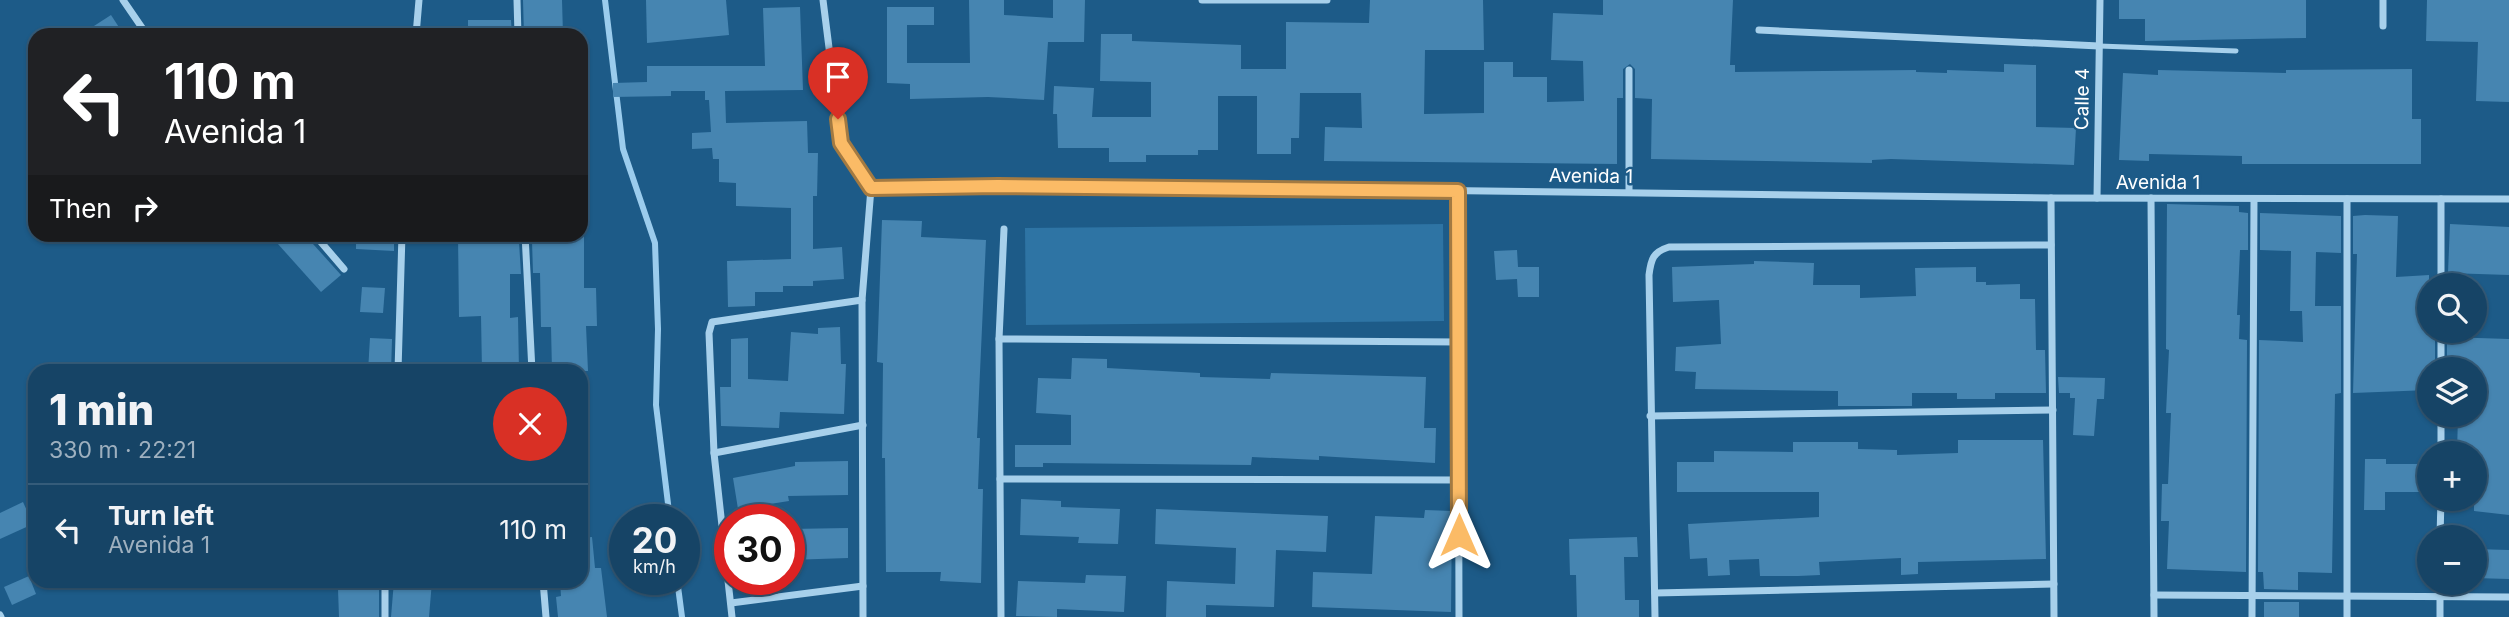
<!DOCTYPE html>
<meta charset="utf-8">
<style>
:root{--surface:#164466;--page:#234e6f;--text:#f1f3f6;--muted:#9eb0bf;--line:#355c7a}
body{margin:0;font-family:Inter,sans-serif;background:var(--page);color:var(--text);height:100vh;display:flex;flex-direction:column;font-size:26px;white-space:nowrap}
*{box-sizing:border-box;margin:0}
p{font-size:23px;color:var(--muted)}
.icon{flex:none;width:38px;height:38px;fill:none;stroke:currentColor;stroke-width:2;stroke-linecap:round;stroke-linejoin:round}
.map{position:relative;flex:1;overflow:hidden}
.sheet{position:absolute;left:28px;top:364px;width:560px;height:224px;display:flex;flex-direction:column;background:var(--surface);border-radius:21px;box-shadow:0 2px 5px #0004,0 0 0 2px var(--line)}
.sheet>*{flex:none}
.top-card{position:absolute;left:28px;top:28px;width:560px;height:214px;border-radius:21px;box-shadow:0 2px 5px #0004,0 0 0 2px var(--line);background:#202124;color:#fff;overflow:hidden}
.controls{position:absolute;left:2417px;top:273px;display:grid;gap:14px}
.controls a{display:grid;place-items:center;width:70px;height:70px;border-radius:50%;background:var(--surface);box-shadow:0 2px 5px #0004,0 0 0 2px var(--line);font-size:35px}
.speed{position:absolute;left:609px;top:504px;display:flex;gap:14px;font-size:35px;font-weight:700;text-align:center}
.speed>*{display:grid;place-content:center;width:91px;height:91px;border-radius:50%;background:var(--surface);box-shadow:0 2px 5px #0004,0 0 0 2px var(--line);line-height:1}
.speed small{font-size:18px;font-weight:400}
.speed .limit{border:10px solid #d22;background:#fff;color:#111}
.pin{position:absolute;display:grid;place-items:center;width:60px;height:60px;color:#fff;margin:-72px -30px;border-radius:50% 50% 50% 0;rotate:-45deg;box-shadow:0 0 7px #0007}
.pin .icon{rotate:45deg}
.me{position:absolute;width:77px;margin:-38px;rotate:0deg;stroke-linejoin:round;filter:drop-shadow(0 0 5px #0008)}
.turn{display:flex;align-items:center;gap:24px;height:147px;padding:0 21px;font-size:32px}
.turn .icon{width:91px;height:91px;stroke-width:2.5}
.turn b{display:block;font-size:49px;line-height:60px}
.then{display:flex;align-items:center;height:66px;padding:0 21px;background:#0003;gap:14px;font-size:26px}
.round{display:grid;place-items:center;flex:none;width:74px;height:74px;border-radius:37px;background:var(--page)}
.overview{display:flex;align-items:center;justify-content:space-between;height:119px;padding:0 21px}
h1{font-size:42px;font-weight:800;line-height:52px}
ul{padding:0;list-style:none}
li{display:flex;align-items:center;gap:21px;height:91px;padding:0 21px;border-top:2px solid var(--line)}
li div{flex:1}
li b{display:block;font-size:26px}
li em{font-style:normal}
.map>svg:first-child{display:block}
</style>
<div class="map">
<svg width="2509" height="617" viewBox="0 0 2509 617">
<rect width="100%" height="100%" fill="#1d5b88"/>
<!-- green -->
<path fill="#2e74a4" d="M1443 224 1444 321 1026 325 1025 228Z"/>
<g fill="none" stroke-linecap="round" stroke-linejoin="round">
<!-- stream -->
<g stroke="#9bcced" stroke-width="6">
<path d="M605 0 623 149 655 243 658 329 656 405 670 520"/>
<path d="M677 579 682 617"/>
</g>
</g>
<!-- building -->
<g fill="#4685b1">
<path d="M523 0H562L563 35H524Z"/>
<path d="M646 0H726L729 35 647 43Z"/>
<path d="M969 0H1004V15L1053 18V0H1085L1084 42H1048L1044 100 988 97 910 99V84L887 83V7H934V25H907V63H970Z"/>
<path d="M1370 0H1483L1484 50H1425L1424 114 1484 113V62H1513V77H1547V102L1584 101 1583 61 1551 60 1553 13 1603 15V0H1733L1730 65H1735V72L1916 70V72L1947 73V70L2004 72V64L2036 65V127L2076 128 2074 165 1891 159 1872 160V163L1651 159 1652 99 1635 98V69L1630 64 1623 69V98H1617V164L1324 161 1325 127 1362 128 1361 93H1300L1299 138H1291V154H1257V96H1218V150H1198V155H1146V162H1109V148H1058L1057 114H1053L1054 86 1094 88 1092 117H1151V82L1100 81 1101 34H1132V41L1241 45V69H1286V22L1369 23Z"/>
<path d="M2119 0H2306V38L2145 41V19H2119Z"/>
<path d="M2427 0H2509V102L2476 101 2478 42 2426 41Z"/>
<path d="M800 7 803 90 725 91 726 123 807 121 808 153H818L817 196H813V249L842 247 844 279 813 281V286H783V292H755V306L728 307 727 261 791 259V208L736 206V183L719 182V159H713L712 148 692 149V133L711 132 709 100H705V91H671V96L613 97V83L647 82V66H765L763 8Z"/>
<path d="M111 15 124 35H80Z"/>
<path d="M468 20H511L512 35H468Z"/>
<path d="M2412 69V119H2421V164H2242V156L2149 154V161L2119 160 2123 73 2158 75V70L2286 73V70Z"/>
<path d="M2167 204 2239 206V212L2248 213V250H2240L2237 315H2240L2239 339 2247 340 2246 572 2167 569 2169 521H2161L2162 484H2168L2171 413H2166L2169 350 2166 349Z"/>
<path d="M2260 213 2341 216V253L2316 252 2315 306H2341V393L2335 394 2332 573 2298 572V590L2264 589 2263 572H2258L2259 340 2303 342 2302 311H2290L2291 251 2260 250Z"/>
<path d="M2365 215 2398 216 2396 277 2429 275V331L2435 337V369H2429V390L2353 393 2357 254H2353V216Z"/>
<path d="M882 220 922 221 921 237 986 240 977 438H980L978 489H983L981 583 940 581 941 572H886L885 458H882L883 363 877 362Z"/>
<path d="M2450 224 2509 227V275L2448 273Z"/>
<path d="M269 234H304L341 275 321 292Z"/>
<path d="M356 234H394V251L356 249Z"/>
<path d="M458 234H496V242H519L521 274H510V318L518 317 519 371H482L481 316 459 317Z"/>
<path d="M535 234H584V288H596L597 326H586L588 371H552L551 327H541L540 273H533L532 241H535Z"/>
<path d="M1517 250 1518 267H1539V297H1518L1517 279 1496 280 1494 251Z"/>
<path d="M1754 261 1814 263 1813 285H1860V298L1916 296 1915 268 1976 267V282H1986V285L2020 284V299H2035L2036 350H2045L2046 393H1995V399H1957V393H1912V406H1838V391L1695 389 1696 372 1675 371 1676 347 1721 344 1719 300 1673 302 1672 267 1754 264Z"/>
<path d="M362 287 385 288 383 313 360 312Z"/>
<path d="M840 327 841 364H846L844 414 780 412 779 428 721 426 720 387H731V339L748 338V379L788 381 791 332 818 334V328Z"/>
<path d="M2447 337 2509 339V515L2474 511V453H2457L2458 415H2474V369H2447Z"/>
<path d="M370 338 392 339 391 371H368Z"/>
<path d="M1072 358 1107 359V368L1200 373V377L1270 379 1271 373 1426 377 1424 428H1436L1435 463 1319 456V460L1252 457 1251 465 1043 463V467H1015V445H1071V415L1036 413 1038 378 1071 379Z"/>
<path d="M2058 377 2105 378 2104 399H2097L2094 436 2073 435 2075 398H2070V393H2059Z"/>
<path d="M1958 440H2043L2046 559 1918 562V574L1901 575V558L1819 562 1820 575 1798 576H1760L1759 559 1729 560 1730 575 1708 576 1707 558 1690 559 1688 524 1819 517V492H1677V462H1714V451L1793 452V442H1858V449L1897 450V455L1958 453Z"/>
<path d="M2365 459H2386V464H2429V492H2385V510H2364Z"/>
<path d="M848 461V495L788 496 789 501 738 509 733 478 795 466V462Z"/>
<path d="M1021 499 1061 501V507L1120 509 1118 544 1078 543 1079 537 1020 535Z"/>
<path d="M23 502 33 524 0 539V513Z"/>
<path d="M1156 509 1328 516 1326 552 1276 550 1274 607 1206 605V617H1166L1167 581 1235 584 1236 548 1155 544Z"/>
<path d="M1425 510 1452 511 1451 612 1312 607 1313 572 1372 574 1375 516 1424 518Z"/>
<path d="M848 528V558L789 560V529Z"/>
<path d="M592 537 595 568H601L607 617H558L556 597 561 596 560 581H581V538Z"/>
<path d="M1637 537 1638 557H1624L1625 600H1639V617H1577L1576 575H1570L1569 539Z"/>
<path d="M2474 549 2509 550V579L2474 578Z"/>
<path d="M1086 575 1126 576 1124 612 1057 609V617L1016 616 1018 581 1085 583Z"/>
<path d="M29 576 36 594 12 605 4 587Z"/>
<path d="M394 581H432L429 617H391Z"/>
<path d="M338 589H379V617H339Z"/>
<rect x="2264" y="602" width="35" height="15"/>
</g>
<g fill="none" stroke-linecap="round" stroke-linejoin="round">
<!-- lane -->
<path stroke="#a7d0eb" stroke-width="5" d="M2099 46 2236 51"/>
<!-- street -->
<g stroke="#a7d0eb" stroke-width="7">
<path d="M123 0 147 35"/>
<path d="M517 0 518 35"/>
<path d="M823 0 841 143 871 188 998 185 2051 198 2509 199"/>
<path d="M1202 0H1327"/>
<path d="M2383 0V26"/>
<path d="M1759 30 2099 46"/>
<path d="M416 35 419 0"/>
<path d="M1629 70V192"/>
<path d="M1458 191 1459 617"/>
<path d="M2051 198 2054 617"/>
<path d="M2097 198 2100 0"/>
<path d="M2151 198 2154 617"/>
<path d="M2347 199V617"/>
<path d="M2441 199V285"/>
<path d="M314 234 344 269"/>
<path d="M525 234 532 371"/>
<path d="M999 339 1459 342"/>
<path d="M2441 369V331"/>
<path d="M398 371 402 234"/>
<path d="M1650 416 2053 410"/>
<path d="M714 453 863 425"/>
<path d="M2441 453V415"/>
<path d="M1000 479 1459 480"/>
<path d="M2440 537 2441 499"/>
<path d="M543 581 546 617"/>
<path d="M1655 593 2054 584"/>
<path d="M2154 595 2509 597"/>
<path d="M731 603 863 586"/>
<path d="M0 615 1 617"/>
<path d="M385 617V581"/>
<path d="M732 617 714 453 709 333 712 322 862 300"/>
<path d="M863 617 862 300 871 188"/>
<path d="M1001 617 999 339 1004 229"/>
<path d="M1655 617 1649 275C1651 259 1653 252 1669 247L2051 245"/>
<path d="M2252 617 2254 199"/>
<path d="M2440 617V583"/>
</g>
</g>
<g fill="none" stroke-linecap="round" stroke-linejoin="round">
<defs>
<path id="route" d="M838 119 841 143 871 188 998 186 1458 191 1459 535"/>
</defs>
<!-- route casing -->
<use href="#route" stroke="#a37a42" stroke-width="18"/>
<!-- route -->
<use href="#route" stroke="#fbbb66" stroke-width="12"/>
</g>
<g text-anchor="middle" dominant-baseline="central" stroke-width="5" stroke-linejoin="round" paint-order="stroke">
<!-- street labels -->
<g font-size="19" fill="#fff" stroke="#1d5b88">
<text transform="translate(2082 99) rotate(-89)">Calle 4</text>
<text transform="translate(1591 176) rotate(1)">Avenida 1</text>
<text x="2158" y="182">Avenida 1</text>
</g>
</g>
</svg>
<div class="controls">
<a><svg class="icon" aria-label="search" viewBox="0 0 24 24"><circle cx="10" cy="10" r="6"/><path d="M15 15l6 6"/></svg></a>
<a><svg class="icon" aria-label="layers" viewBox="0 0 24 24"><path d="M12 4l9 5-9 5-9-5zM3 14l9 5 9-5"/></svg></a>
<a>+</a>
<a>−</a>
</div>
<div class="speed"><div>20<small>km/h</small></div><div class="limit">30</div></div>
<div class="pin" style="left:838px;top:119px;background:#d93025"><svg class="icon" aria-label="arrive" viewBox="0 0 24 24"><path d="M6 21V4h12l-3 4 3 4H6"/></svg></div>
<svg class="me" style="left:1459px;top:535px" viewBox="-20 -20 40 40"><path d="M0-17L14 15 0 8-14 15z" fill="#fbbb66" stroke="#fff" stroke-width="4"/></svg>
<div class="top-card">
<div class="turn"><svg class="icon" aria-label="left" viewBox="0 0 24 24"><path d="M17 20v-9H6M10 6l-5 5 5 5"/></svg><div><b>110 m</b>Avenida 1</div></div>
<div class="then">Then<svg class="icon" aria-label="right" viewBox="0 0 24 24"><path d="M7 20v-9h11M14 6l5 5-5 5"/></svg></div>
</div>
<section class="sheet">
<div class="overview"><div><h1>1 min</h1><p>330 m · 22:21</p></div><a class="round" style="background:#d93025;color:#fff"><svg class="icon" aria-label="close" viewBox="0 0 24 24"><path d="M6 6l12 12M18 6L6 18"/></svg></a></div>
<ul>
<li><svg class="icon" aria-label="left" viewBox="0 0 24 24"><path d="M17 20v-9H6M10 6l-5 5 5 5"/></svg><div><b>Turn left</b><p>Avenida 1</p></div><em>110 m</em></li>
</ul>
</section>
</div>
